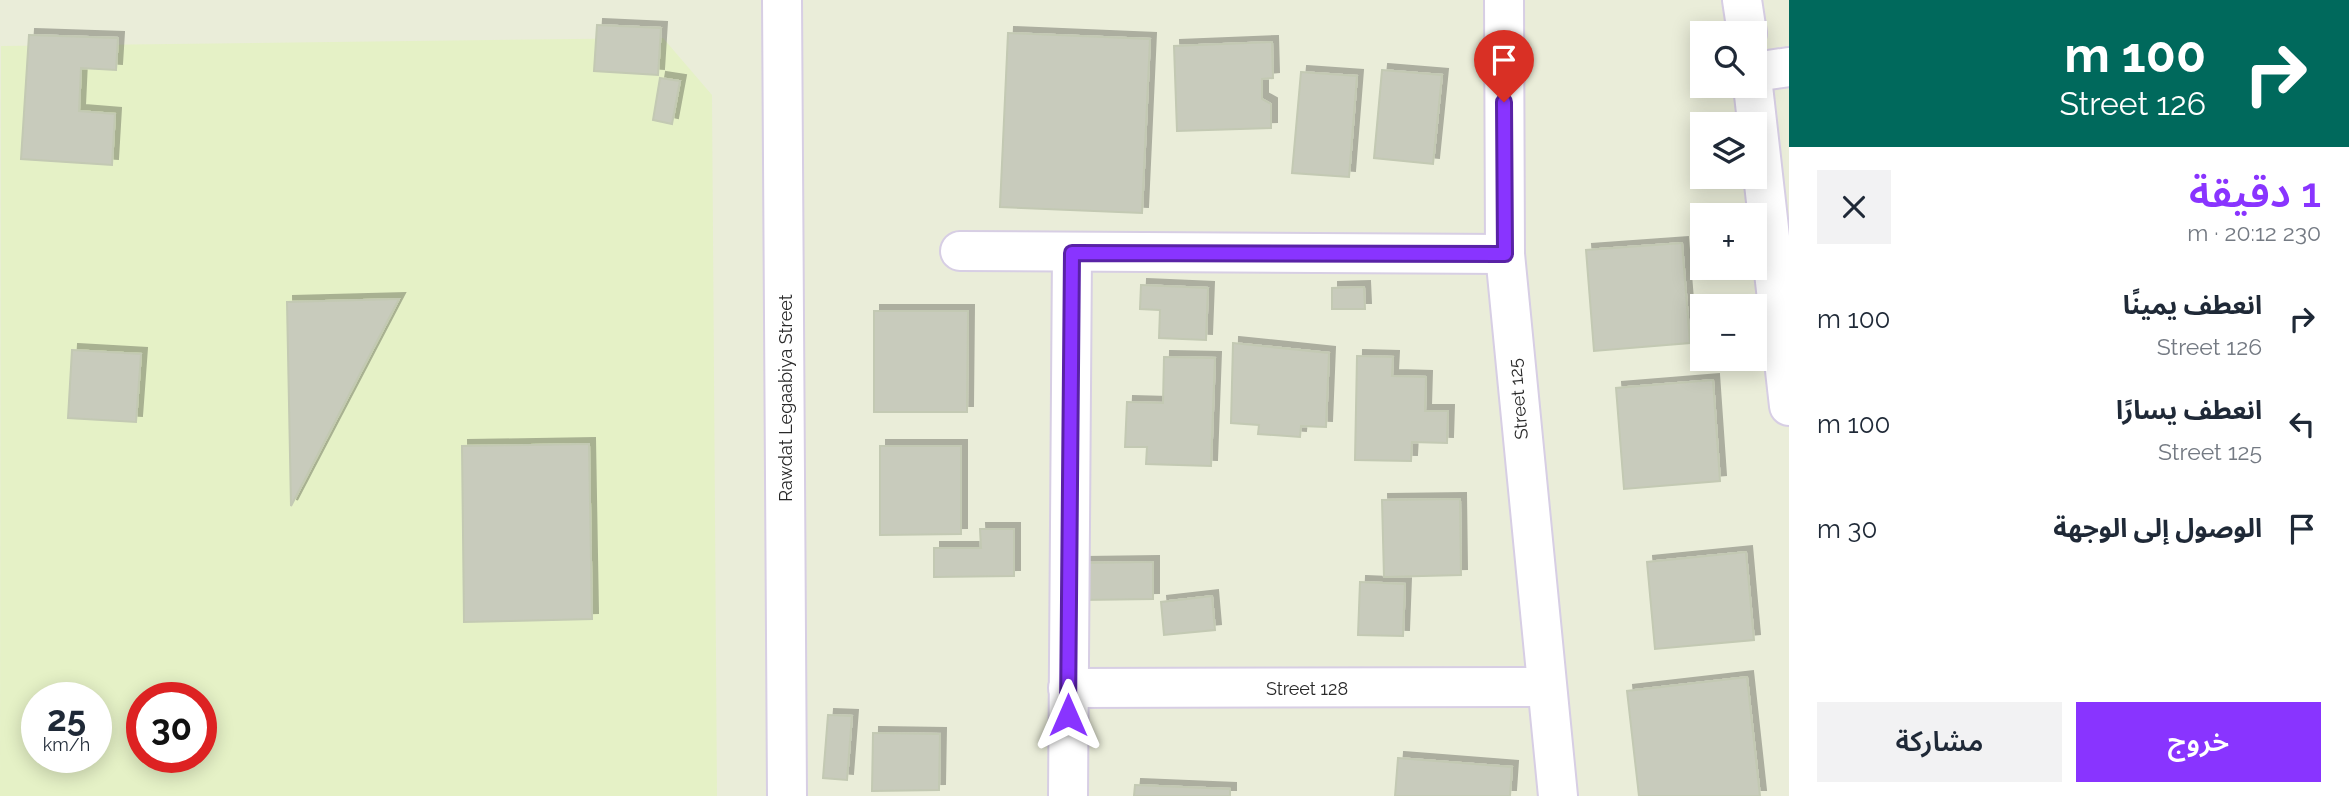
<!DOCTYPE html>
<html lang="ar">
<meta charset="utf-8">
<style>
:root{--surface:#fff;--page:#f2f2f3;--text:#1f2937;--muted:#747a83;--accent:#8934ff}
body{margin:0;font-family:Raleway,"Noto Sans Arabic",sans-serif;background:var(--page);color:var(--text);direction:rtl;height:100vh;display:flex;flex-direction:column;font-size:26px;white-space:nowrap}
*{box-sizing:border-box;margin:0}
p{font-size:23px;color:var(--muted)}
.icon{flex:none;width:38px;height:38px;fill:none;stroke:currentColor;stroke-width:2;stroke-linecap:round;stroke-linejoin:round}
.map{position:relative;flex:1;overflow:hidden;direction:ltr}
.side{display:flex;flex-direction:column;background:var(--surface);width:560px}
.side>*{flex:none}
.guide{background:#00695c;color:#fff;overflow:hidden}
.buttons{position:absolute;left:1690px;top:21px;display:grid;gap:14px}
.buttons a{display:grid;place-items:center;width:77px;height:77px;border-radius:0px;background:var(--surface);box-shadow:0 4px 18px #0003;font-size:35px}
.speed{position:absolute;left:21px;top:682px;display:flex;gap:14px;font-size:35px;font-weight:700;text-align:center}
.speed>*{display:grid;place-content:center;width:91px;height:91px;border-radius:50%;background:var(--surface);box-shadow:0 4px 18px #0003;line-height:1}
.speed small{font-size:18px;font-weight:400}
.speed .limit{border:10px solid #d22;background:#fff;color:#111}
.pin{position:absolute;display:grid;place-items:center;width:60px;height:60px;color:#fff;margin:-72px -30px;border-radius:50% 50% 50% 0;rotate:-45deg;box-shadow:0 0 7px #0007}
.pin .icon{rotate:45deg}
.me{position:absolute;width:77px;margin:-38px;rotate:0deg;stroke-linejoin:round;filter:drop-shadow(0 0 5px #0008)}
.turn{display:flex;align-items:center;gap:24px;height:147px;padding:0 28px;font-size:32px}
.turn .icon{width:91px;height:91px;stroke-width:2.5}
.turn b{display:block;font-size:49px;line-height:60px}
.round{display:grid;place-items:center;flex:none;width:74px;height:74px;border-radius:0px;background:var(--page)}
.headline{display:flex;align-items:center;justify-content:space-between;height:119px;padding:0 28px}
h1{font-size:42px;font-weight:600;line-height:52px;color:var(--accent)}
.button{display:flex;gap:14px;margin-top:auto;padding:14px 28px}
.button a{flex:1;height:80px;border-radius:0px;background:var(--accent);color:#fff;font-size:28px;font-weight:600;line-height:80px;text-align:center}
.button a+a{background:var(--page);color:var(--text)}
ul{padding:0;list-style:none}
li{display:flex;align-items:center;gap:21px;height:105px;padding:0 28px}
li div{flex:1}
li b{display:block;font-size:26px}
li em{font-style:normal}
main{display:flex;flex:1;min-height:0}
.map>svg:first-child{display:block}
</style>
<main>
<section class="side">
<div class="guide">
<div class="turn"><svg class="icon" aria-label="right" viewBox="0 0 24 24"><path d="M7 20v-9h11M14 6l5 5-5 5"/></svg><div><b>100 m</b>Street 126</div></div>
</div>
<div class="headline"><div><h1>1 دقيقة</h1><p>230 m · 20:12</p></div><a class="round"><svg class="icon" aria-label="close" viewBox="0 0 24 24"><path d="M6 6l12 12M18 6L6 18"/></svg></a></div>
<ul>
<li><svg class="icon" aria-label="right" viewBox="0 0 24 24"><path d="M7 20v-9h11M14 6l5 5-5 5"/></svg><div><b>انعطف يمينًا</b><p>Street 126</p></div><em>100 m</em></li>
<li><svg class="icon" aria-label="left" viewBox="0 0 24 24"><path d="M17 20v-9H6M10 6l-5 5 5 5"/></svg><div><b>انعطف يسارًا</b><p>Street 125</p></div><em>100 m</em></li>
<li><svg class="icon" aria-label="arrive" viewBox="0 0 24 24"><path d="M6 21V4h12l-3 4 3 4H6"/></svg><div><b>الوصول إلى الوجهة</b></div><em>30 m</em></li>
</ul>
<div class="button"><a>خروج</a><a>مشاركة</a></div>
</section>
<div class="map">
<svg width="1789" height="796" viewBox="0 0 1789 796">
<defs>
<filter id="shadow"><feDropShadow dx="6" dy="-6" stdDeviation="0" flood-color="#0004"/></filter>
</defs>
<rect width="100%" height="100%" fill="#eaedd9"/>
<!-- education -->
<path fill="#e5f1c6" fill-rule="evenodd" d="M663 38 712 95 717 796H0L1 46ZM37 698H96V758H37ZM142 698H201V758H142Z"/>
<!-- building -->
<g fill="#c8cbbc" stroke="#c3c9b3" stroke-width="2" filter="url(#shadow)">
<path d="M597 25 661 28 658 75 594 71Z"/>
<path d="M1008 33 1150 39 1142 213 1000 207Z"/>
<path d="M29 35 118 38 116 70 81 68 79 111 115 114 112 165 21 159Z"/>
<path d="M1272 42 1273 78 1262 79V99L1271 104V128L1177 131 1174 46Z"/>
<path d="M1382 70 1442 75 1433 164 1374 158Z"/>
<path d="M1301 72 1357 76 1349 177 1292 173Z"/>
<path d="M660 78 680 81 672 124 653 120Z"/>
<path d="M1682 243 1690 343 1594 351 1586 250Z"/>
<path d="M1141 285 1208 288 1206 340 1159 338 1160 310 1140 309Z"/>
<path d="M1364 287 1365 309H1332V288Z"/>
<path d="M399 299 291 506 287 302Z"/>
<path d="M874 311H968L967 412H874Z"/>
<path d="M1233 343 1329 353 1326 427 1301 426 1300 437 1258 434 1259 425 1231 423Z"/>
<path d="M72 350 141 354 136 422 68 418Z"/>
<path d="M1357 356 1393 357 1392 376 1426 377 1425 411H1448L1447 443 1412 442 1411 461 1355 460Z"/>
<path d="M1164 357 1215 358 1211 466 1146 464 1147 447H1125L1127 402 1163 403Z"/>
<path d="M1713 380 1720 481 1624 489 1616 388Z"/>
<path d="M589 444 592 619 464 622 462 446Z"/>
<path d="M880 446H961V534L880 535Z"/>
<path d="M1460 499 1461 575 1384 577 1382 500Z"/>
<path d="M980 529H1014V576L934 577V548H981Z"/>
<path d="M1746 552 1754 640 1655 649 1647 562Z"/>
<path d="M1153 562V599L1081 600 1080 563Z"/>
<path d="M1360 582 1405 584 1403 636 1358 635Z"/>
<path d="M1212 596 1215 630 1164 635 1161 602Z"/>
<path d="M1747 677 1760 796H1639L1627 691Z"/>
<path d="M828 715 852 716 847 780 823 778Z"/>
<path d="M873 733 940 734 939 790 872 791Z"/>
<path d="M1398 758 1512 767 1510 796H1395Z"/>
<path d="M1135 785 1230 789V796H1134Z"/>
</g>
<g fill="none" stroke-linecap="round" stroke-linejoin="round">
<defs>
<g id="minor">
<path d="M782 0 787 796"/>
<path d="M1504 0 1505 254 1558 796"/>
<path d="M1742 0 1747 33"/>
<path d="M1755 72 1789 67"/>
<path d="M1753 86 1789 406"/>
<path d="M960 251 1505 254"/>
<path d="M1068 688 1545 687"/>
<path d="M1068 796 1072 253"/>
</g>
</defs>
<!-- minor casing -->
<use href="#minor" stroke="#d7cee4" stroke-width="42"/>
<!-- minor -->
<use href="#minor" stroke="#fff" stroke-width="38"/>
</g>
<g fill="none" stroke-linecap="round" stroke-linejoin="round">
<defs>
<path id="route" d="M1068 715 1072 253 1505 254 1504 102"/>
</defs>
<!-- route casing -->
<use href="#route" stroke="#5922a6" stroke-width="18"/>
<!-- route -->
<use href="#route" stroke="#8934ff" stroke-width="12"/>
</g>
<g text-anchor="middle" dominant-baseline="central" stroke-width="5" stroke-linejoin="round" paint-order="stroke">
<!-- street labels -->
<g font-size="18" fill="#292929" stroke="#fff">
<text transform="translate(785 398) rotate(-90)">Rawdat Legaabiya Street</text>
<text transform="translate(1518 399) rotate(-95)">Street 125</text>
<text x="1307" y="688">Street 128</text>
</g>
</g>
</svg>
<div class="buttons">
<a><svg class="icon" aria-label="search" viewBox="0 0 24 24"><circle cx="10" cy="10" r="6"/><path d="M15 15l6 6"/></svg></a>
<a><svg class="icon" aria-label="layers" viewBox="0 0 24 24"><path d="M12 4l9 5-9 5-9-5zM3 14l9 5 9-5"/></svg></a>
<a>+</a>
<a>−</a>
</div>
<div class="speed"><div>25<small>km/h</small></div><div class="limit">30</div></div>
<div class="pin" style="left:1504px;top:102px;background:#d93025"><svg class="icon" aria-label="arrive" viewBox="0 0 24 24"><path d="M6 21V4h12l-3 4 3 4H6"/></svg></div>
<svg class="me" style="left:1068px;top:715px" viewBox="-20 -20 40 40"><path d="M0-17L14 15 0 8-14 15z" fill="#8934ff" stroke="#fff" stroke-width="4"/></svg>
</div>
</main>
